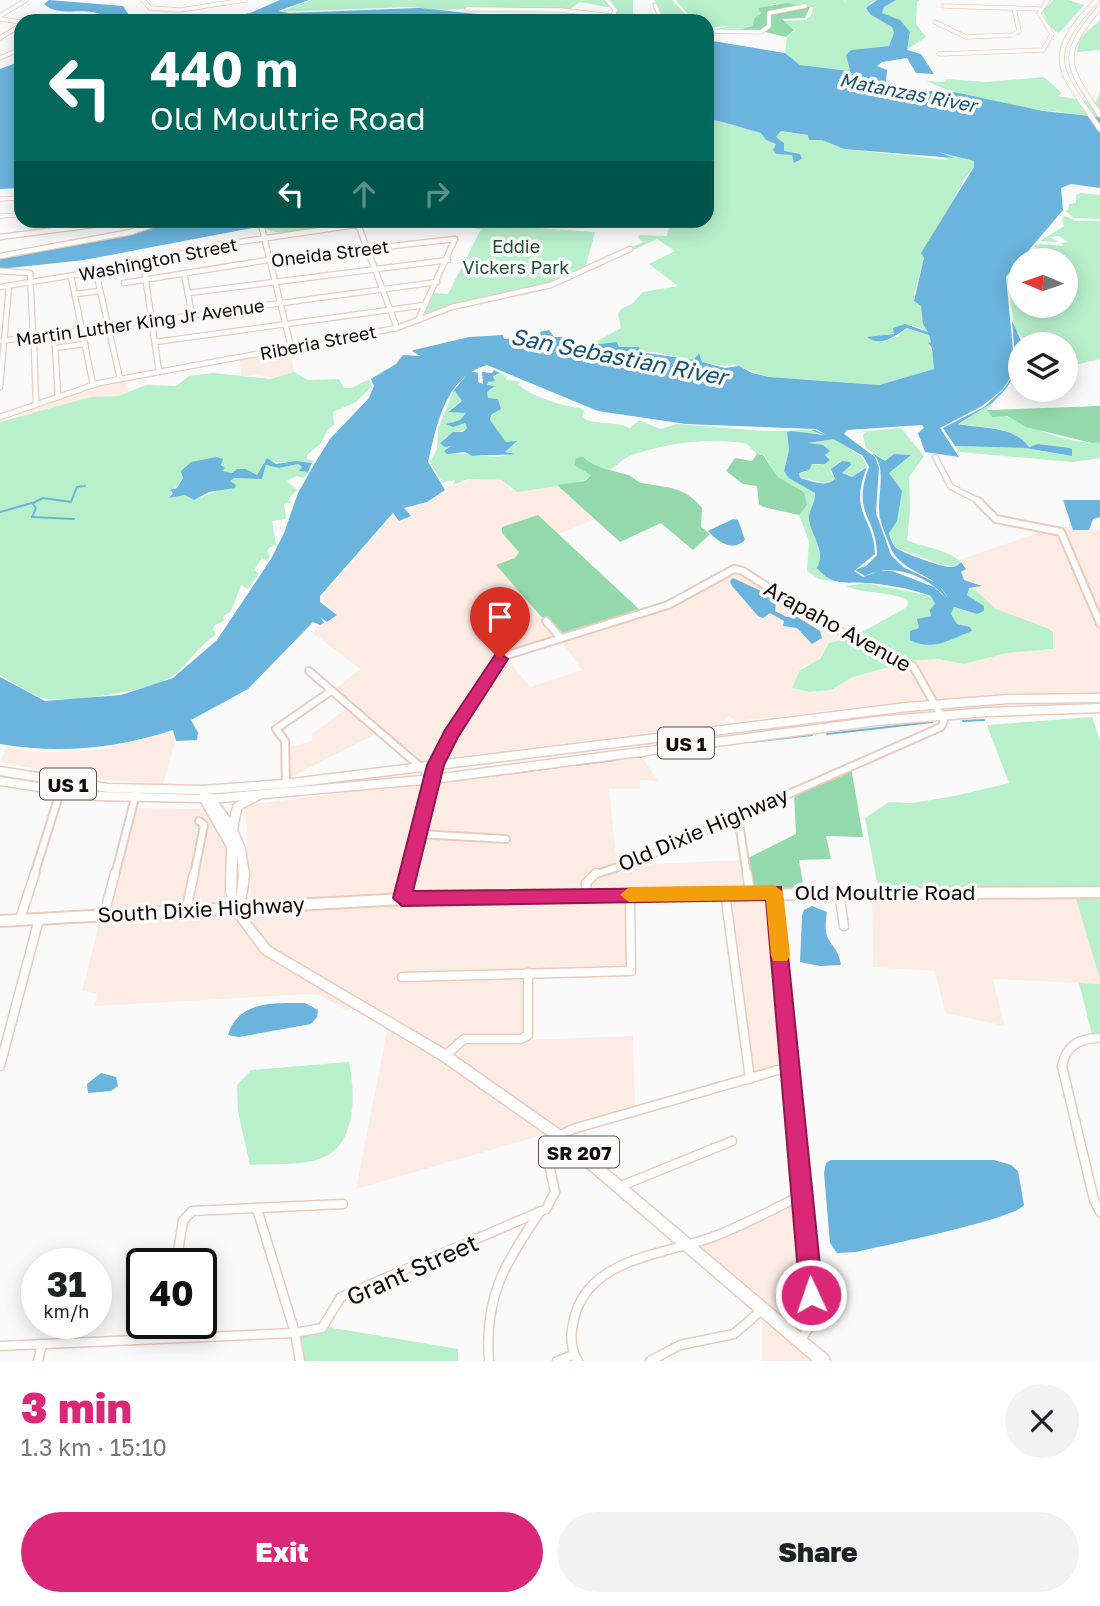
<!DOCTYPE html>
<meta charset="utf-8">
<style>
:root{--surface:#fff;--page:#f2f2f2;--text:#202124;--muted:#757577;--accent:#db2777}
body{margin:0;font-family:"Golos Text",sans-serif;background:var(--page);color:var(--text);height:100vh;display:flex;flex-direction:column;font-size:26px;white-space:nowrap}
*{box-sizing:border-box;margin:0}
p{font-size:23px;color:var(--muted)}
.icon{flex:none;width:38px;height:38px;fill:none;stroke:currentColor;stroke-width:2;stroke-linecap:round;stroke-linejoin:round}
.map{position:relative;height:1361px;overflow:hidden}
.side{display:flex;flex-direction:column;background:var(--surface);flex:1}
.side>*{flex:none}
.guide{position:absolute;left:14px;top:14px;width:700px;height:214px;border-radius:21px;box-shadow:0 4px 18px #0003;background:#00695c;color:#fff;overflow:hidden}
.needle{width:46px;rotate:272deg}
.fabs{position:absolute;left:1008px;top:248px;display:grid;gap:14px}
.fabs a{display:grid;place-items:center;width:70px;height:70px;border-radius:50%;background:var(--surface);box-shadow:0 4px 18px #0003;font-size:35px}
.speed{position:absolute;left:21px;top:1248px;display:flex;gap:14px;font-size:35px;font-weight:700;text-align:center}
.speed>*{display:grid;place-content:center;width:91px;height:91px;border-radius:50%;background:var(--surface);box-shadow:0 4px 18px #0003;line-height:1}
.speed small{font-size:18px;font-weight:400}
.speed .limit{border:4px solid #111;border-radius:10px;background:#fff;color:#111}
.pin{position:absolute;display:grid;place-items:center;width:60px;height:60px;color:#fff;margin:-72px -30px;border-radius:50% 50% 50% 0;rotate:-45deg;box-shadow:0 0 7px #0007}
.pin .icon{rotate:45deg}
.me{position:absolute;width:77px;margin:-38px;rotate:357deg;stroke-linejoin:round;filter:drop-shadow(0 0 5px #0008)}
.turn{display:flex;align-items:center;gap:24px;height:147px;padding:0 21px;font-size:32px}
.turn .icon{width:91px;height:91px;stroke-width:2.5}
.turn b{display:block;font-size:49px;line-height:60px}
.lanes{display:flex;align-items:center;height:66px;padding:0 21px;background:#0003;justify-content:center;gap:35px;direction:ltr}
.lanes .off{opacity:.35}
.round{display:grid;place-items:center;flex:none;width:74px;height:74px;border-radius:37px;background:var(--page)}
.summary{display:flex;align-items:center;justify-content:space-between;height:119px;padding:0 21px}
h1{font-size:42px;font-weight:800;line-height:52px;color:var(--accent)}
.cta{display:flex;gap:14px;margin-top:auto;padding:14px 21px}
.cta a{flex:1;height:80px;border-radius:42px;background:var(--accent);color:#fff;font-size:28px;font-weight:800;line-height:80px;text-align:center}
.cta a+a{background:var(--page);color:var(--text)}
.map>svg:first-child{display:block}
</style>
<div class="map">
<svg width="1100" height="1361" viewBox="0 0 1100 1361">
<rect width="100%" height="100%" fill="#fafafa"/>
<!-- built -->
<g fill="#fcece4" fill-rule="evenodd">
<path d="M290 348 294 372 279 378 253 375 241 377 240 358Z"/>
<path d="M126 379 129 392 119 396 91 397 53 410 0 418 94 386Z"/>
<path d="M468 479 502 480 511 489 557 485 595 519 558 534 538 515 502 533 520 552 515 558 497 565 556 637 500 652 433 762 423 764 334 690 360 669 313 633 318 626 338 616 323 602 322 596 393 516 401 522 412 517 407 509 428 503 447 491 446 487 462 484Z"/>
<path d="M1056 526 1100 530V617L1064 532 1051 528Z"/>
<path d="M1046 530 1059 533 1100 630V694L936 699 919 669 908 661 938 659 964 664 1007 653 1053 649 1052 632 996 609 973 588 978 587 964 581 961 572 966 569 959 560Z"/>
<path d="M732 571H739L802 613 847 638 829 643 815 664 805 665 800 670 792 688 809 692 831 690 853 677 904 663 911 667 930 699 746 720 735 721 730 716 725 718 730 723 444 758 454 735 505 657 530 687 582 670 560 639 659 610ZM732 586 787 617 794 615 803 621 812 644 797 628 786 626 784 621 770 613 758 616Z"/>
<path d="M347 708 380 732 289 778 290 747 312 741V734Z"/>
<path d="M171 732 175 743 163 784 85 778 0 762 6 747 34 752 98 750Z"/>
<path d="M642 757 658 781 640 780V789H609L617 865 588 875 582 883V893L406 896 421 836 509 841 510 837 422 832 432 784Z"/>
<path d="M422 783 423 797 406 872 394 895 260 903 251 899 245 805Z"/>
<path d="M136 808 207 809 229 848 234 906 190 908 207 825 198 818 195 822 200 826 183 909 108 912Z"/>
<path d="M741 860 746 890 589 893V884L596 875 633 865Z"/>
<path d="M729 895H771L788 1064 753 1074Z"/>
<path d="M872 895H1100V984L993 979 1005 1026 945 1013 935 971 873 967Z"/>
<path d="M627 897 628 968 399 974V979L525 976 526 1032 520 1036H463L444 1052 269 948 251 927 243 910 310 905Z"/>
<path d="M236 911 244 930 263 952 355 1006 347 1011 320 995 309 994 95 1006 97 993 82 991 101 917Z"/>
<path d="M388 1025 442 1058 550 1133 356 1189Z"/>
<path d="M633 1036 635 1107 558 1131 450 1055 465 1042Z"/>
<path d="M799 1201 807 1316 799 1335 697 1246 754 1224Z"/>
<path d="M762 1316 817 1361H762Z"/>
</g>
<!-- green -->
<g fill="#b9f0cc">
<path d="M311 0H633V17L613 15V8L580 2 569 10 497 7 442 10 409 7 279 12Z"/>
<path d="M654 0H672L692 21H656L659 12Z"/>
<path d="M676 0H844L846 4 845 0H877L870 3 871 15 892 27 894 33 890 46 851 50 847 61 850 71 800 65 785 53 787 37 795 30 783 21 806 20 811 16 813 7 772 4 755 17 752 26 734 31 716 30 729 26 707 28V21H693Z"/>
<path d="M896 0H920L917 2 916 24 926 37 907 50 910 32 882 13 884 7Z"/>
<path d="M1053 0H1068L1084 5 1059 33C1051 30 1044 18 1043 10Z"/>
<path d="M1100 20V50L1077 52 1080 38Z"/>
<path d="M1044 77 1062 93 1057 96 1096 102 1100 91V117C1044 110 976 105 926 81L946 82V79L986 82Z"/>
<path d="M707 119C727 122 742 128 762 133L766 140 777 144 773 150 776 154 792 155 795 163 802 159 783 151 776 137 781 131 808 135 810 140H822L844 149 948 160 938 152 974 161V167L964 179 945 220 921 253 925 258 914 293V301L921 306 929 332 912 325 895 327V333L885 335 883 341 899 336 907 328 929 335 931 342 928 343 936 362 934 369 879 385 769 377 734 365C720 367 716 364 702 362L699 353 694 361 655 352H638L639 347H619L618 343 590 345 621 328 618 314 621 309 633 303 643 292 678 286 649 264 675 251 657 239 633 250 630 248 643 242 638 238 639 235 667 236 670 221 707 220Z"/>
<path d="M1081 193 1100 195V219L1074 218 1065 211 1068 210 1069 204 1076 203V195Z"/>
<path d="M1065 216 1076 221H1100V359L1066 367V345H1023V338L1014 329 1008 278 1020 262V306H1066V261C1053 261 1040 258 1034 246L1040 244 1063 246 1061 243 1068 242 1059 236 1049 237 1059 242 1040 241 1064 226 1062 218Z"/>
<path d="M538 220 539 228 595 232 585 269 539 287 423 316 434 293 448 294 481 229 417 222 352 225 281 233 267 230 264 221Z"/>
<path d="M294 372 308 380 339 379 344 388H352L369 379 372 386 356 402 333 412 334 425 328 429 320 444 307 455V459L314 461 312 463C296 461 281 463 265 461L257 475 243 469 232 473 221 471 223 466 216 457 186 465C185 475 180 486 171 491L170 498 185 495 196 499 231 486 230 480 234 478 263 476 266 465 279 468 298 464 302 467 301 471 308 472 304 478 296 476 287 481 297 490 288 499 291 503 284 504 286 519 272 521 276 545 270 547 267 551 270 555 267 561 262 558 254 570 259 573 248 589 241 585 231 611 223 617 224 621 215 625 213 629 216 635C204 640 187 665 174 675 153 691 75 702 48 699 33 697 14 682 0 675V422L91 397 119 396 146 385 176 386 189 376 213 373 270 379Z"/>
<path d="M500 373 507 376 506 380 518 381C518 393 568 408 581 408L584 411 582 417C593 426 614 420 630 428L639 420 660 429 677 424 765 431 813 430 825 435 787 432 789 450 784 471 815 493 816 501 810 513 818 543 821 574 837 582 819 579 807 571 809 541 799 515 804 492 778 477 764 455 757 454 746 443C707 438 669 442 632 455 620 459 616 469 605 471L583 457 574 465 592 474 585 480 572 484 517 492 502 480 468 479 453 485 455 480 442 482 430 462 437 449 438 429 454 390 462 400 448 411 466 413 460 420 451 422 455 425 465 423 467 428 446 437 440 443 451 446 444 452 496 457 516 454 505 452 507 447 516 444 506 442 490 420 499 406 496 399 488 398 487 392 495 387 486 385Z"/>
<path d="M994 401 987 410C1023 420 1061 446 1100 442V458L1073 462 959 452 955 446 1025 448 1070 456 1064 448 1038 444 1029 447C1013 425 982 428 958 424Z"/>
<path d="M901 428 924 456 909 477 910 512 907 540C925 548 947 549 961 562L956 566 942 565 895 547 889 533C898 516 902 489 889 473L910 455 894 454 885 461 866 448 863 435 866 432 849 433Z"/>
<path d="M835 439 862 457 867 466 852 477 842 473 850 466 842 461 835 465 830 472 835 479 827 483 800 478 799 473 806 472 812 464 820 465 829 457 825 455 829 451 808 443Z"/>
<path d="M865 583 931 596 935 604 931 616 919 624V628L949 639 971 631 970 627 957 624 951 614 953 607 977 614 984 606 967 595V590L973 588 996 609 1047 628 1053 632V649L1007 653 964 664 938 659 908 661 853 637 907 607 908 601C890 590 866 595 846 586Z"/>
<path d="M847 638 904 663 853 677 831 690 809 692 792 688 800 670 820 659 829 643Z"/>
<path d="M1092 717 1100 741V888H878L865 818 889 802 912 803 955 796 1009 783 987 725Z"/>
<path d="M1074 892H1100V979Z"/>
<path d="M1079 983 1100 984V1038L1092 1035Z"/>
<path d="M349 1062C355 1091 357 1140 326 1156 305 1167 272 1163 250 1165L238 1112 237 1085 251 1070Z"/>
<path d="M327 1327 458 1349V1361H305L300 1336 322 1332Z"/>
</g>
<!-- forest -->
<g fill="#93d9ac">
<path d="M786 3 810 7 805 18 782 19 794 30 786 37 765 32 734 31 752 26 755 17 761 13 758 8Z"/>
<path d="M1100 406V442L1092 443 1026 427 1007 416 992 417 987 410Z"/>
<path d="M757 454 763 455 778 477 804 492 807 505 799 515 763 507 759 504 757 486 743 484 726 471 735 458 752 461Z"/>
<path d="M583 457C598 469 611 470 628 475 634 477 635 481 642 483 666 488 683 485 702 508L701 527 710 534 693 550 661 523 620 542 557 485 585 481 591 475 574 465 576 458Z"/>
<path d="M538 515 641 611 561 635 544 620 496 565 515 558 519 552 502 533V527Z"/>
<path d="M851 767 863 837 826 836 831 859 799 860 804 889 753 890 748 858 796 834 794 793Z"/>
</g>
<!-- water -->
<g fill="#6bb4dd">
<path d="M49 0 123 6 133 21H109C94 2 60 20 44 4Z"/>
<path d="M280 0H309L278 11 289 13 419 8 547 21H213L250 13Z"/>
<path d="M877 0H896L884 7 882 13 900 20 910 32 907 50 921 54 934 74 916 73 907 58 882 62 877 66 887 70 886 82 924 91 954 92 1043 111 1100 117V188L1071 184 1061 188 1063 210 1006 277 1015 371 1002 390 982 406 940 428 959 457 925 452 918 433 924 428 922 425 847 430 844 434 875 457 879 468 876 513 891 555 903 567 938 584 948 598C936 572 900 574 890 546 886 535 879 521 879 510 878 491 887 466 872 453L885 461 894 454 911 455 889 473 902 491 897 521 889 533C890 538 892 544 896 548 903 553 943 568 951 567 956 567 958 565 961 562L966 569 961 572 964 580 982 586 969 588 967 595 984 606V611L977 614 954 607 951 614 957 624 970 627 972 631C950 639 933 652 910 640V631L919 628 917 619 931 616 930 610 935 604 931 596C912 589 886 584 866 583 847 582 831 586 817 568 826 552 812 536 809 520 808 511 816 503 815 493L789 478 784 471 789 450 787 432 791 431 824 435 811 430H815L835 439 808 443 823 445 830 451 825 455 830 460 825 464H812L809 470 799 473 800 478C812 481 825 488 835 479L831 469 842 461 850 462 851 465 842 473 852 477 867 467C848 515 874 516 875 554L854 571 863 577 879 571H892L934 587 946 598C927 575 892 562 865 576L855 570 866 566 877 555C877 516 851 515 869 467L863 456 816 429 686 424 598 411 487 365C445 377 437 424 428 462L445 490 427 502 404 508 411 516 399 521 393 513 320 596V602L337 615 327 622 321 618 324 623 320 625 313 622 248 689 191 720 198 733 197 740 176 741 173 730C115 749 60 754 0 744V677L45 701 121 695 173 678 217 640 271 559 284 533 298 493 315 463 330 439 369 398 374 386 371 379 396 364 403 355 420 356 412 351 414 350 469 337 503 335 504 339 541 336 540 332 549 330 554 337H565L568 342 592 345 617 342 619 347H639L640 352C657 355 677 357 694 360L699 353 702 362 725 368 739 366 752 373 769 377 879 385 934 369 932 348 928 343 931 342 929 335 907 328C896 335 881 348 867 337L894 334 893 328 905 324 928 332 923 324 921 306 914 301 924 258 921 253 974 167V161L938 152 954 158 844 149 822 140H809L808 135 781 131 776 137 784 143V151L800 154 802 159 794 163 792 155 776 154 773 150 776 144 766 140 761 133C742 128 727 122 707 119V40L785 53 800 65 850 71 846 55 851 50 889 46 894 33 892 27 871 15 866 8Z"/>
<path d="M21 61V188L0 189V69Z"/>
<path d="M173 221H256L257 227 84 260 0 269V257L138 233Z"/>
<path d="M1012 321 1023 345H1020V367L1005 390 992 403 958 424C982 429 1013 425 1029 447L1038 444 1069 448 1072 449V456L1025 448 955 446 943 428 984 407 1003 390 1016 371Z"/>
<path d="M494 370 500 373 493 376 495 381 488 382 487 385 495 386 487 392 488 398 498 399 501 409 491 415 490 420 506 442 517 441 505 452 516 454C501 456 486 454 472 456L465 452 447 454 444 451 451 446 445 447 440 443 453 432H463L467 428 465 423 453 427 446 424 460 420 466 413 448 412 462 401 454 390 470 371 478 373V382L483 384 482 372 492 373Z"/>
<path d="M216 457 223 459 221 465 225 468 222 471 232 473 237 469H246L257 475 267 458 276 464 296 461 312 463 308 472 299 471 302 467 298 464 279 468 266 465 262 479 234 478 230 481 236 485 235 488 209 492 194 500 185 495 169 498 173 493 170 490 177 488 183 478 181 471 191 462Z"/>
<path d="M1063 500H1100V517L1093 519 1089 530H1073Z"/>
<path d="M733 519 738 520 745 540C732 552 718 542 708 531Z"/>
<path d="M733 578 763 592 776 604 775 611 787 617 794 615 820 631 822 638 812 644 797 628 783 626 784 621 770 613 763 618 758 616 732 586 730 581Z"/>
<path d="M812 906 827 912C821 948 837 939 841 965L820 966 800 962 802 916 804 910Z"/>
<path d="M305 1003 318 1010 317 1017 311 1024 239 1037 228 1035C238 1000 275 1003 305 1003Z"/>
<path d="M101 1073 116 1077 118 1086 111 1091 88 1093 87 1084Z"/>
<path d="M831 1160H994L1011 1165 1018 1171 1024 1205C1015 1219 881 1246 856 1252L837 1253 830 1243 824 1173 826 1163Z"/>
</g>
<g fill="none" stroke-linecap="round" stroke-linejoin="round">
<!-- stream -->
<g stroke="#6bb4dd" stroke-width="2">
<path d="M257 224 272 220"/>
<path d="M33 503 43 498 71 502 77 487 85 486"/>
<path d="M0 512 32 503 36 508 32 517 74 519"/>
<path d="M963 721 984 720"/>
<path d="M827 734 932 722"/>
<path d="M750 742 812 735"/>
<path d="M682 751 716 747"/>
<path d="M658 754 666 753"/>
<path d="M634 757H641"/>
<path d="M576 765 615 760"/>
<path d="M482 777 559 767"/>
<path d="M434 783 462 779"/>
</g>
<defs>
<g id="minor-far3">
<path d="M143 0 150 8 180 10 245 0"/>
<path d="M607 0 615 10 613 16"/>
<path d="M655 5 659 14 655 21"/>
<path d="M944 6 1040 9"/>
<path d="M467 9 560 10 655 21"/>
<path d="M0 16 26 0"/>
<path d="M0 19 21 22"/>
<path d="M27 21 55 17 79 21"/>
<path d="M935 22 966 37 1013 35 1019 31 1014 8"/>
<path d="M707 31 761 32 769 26V13L805 6"/>
<path d="M0 38 21 25"/>
<path d="M939 54 1043 50 1052 34 1039 13 1048 0"/>
<path d="M0 58 21 49"/>
<path d="M0 199 21 198"/>
<path d="M0 216 21 215"/>
</g>
<g id="minor-far2">
<path d="M260 220 291 347"/>
<path d="M0 237 132 220"/>
<path d="M0 256 131 232 166 220"/>
<path d="M143 261 159 372"/>
<path d="M0 271 30 273 33 336"/>
<path d="M96 272 120 379"/>
<path d="M184 273 192 315"/>
<path d="M71 276 93 385"/>
<path d="M124 283 268 260 455 239 418 320"/>
<path d="M0 287 111 269 219 245 355 225 359 227 397 328"/>
<path d="M188 293 448 260"/>
<path d="M75 294 100 291"/>
<path d="M45 335 55 343 58 397"/>
<path d="M0 341 437 282"/>
<path d="M155 342 425 305"/>
<path d="M55 348 85 344"/>
<path d="M0 387 9 286"/>
<path d="M36 404 34 345 41 335"/>
<path d="M0 417 99 383 397 328 452 307 551 285 630 249"/>
<path d="M935 457 951 487 981 502"/>
</g>
<g id="minor-far1">
<path d="M978 501 996 519 1061 532 1100 623"/>
<path d="M546 621 560 637"/>
<path d="M309 671 431 776"/>
<path d="M286 784 285 741 276 729 331 691"/>
<path d="M735 817 739 823 747 875"/>
<path d="M418 834 506 839"/>
<path d="M34 875 63 783"/>
<path d="M115 875 137 790"/>
<path d="M194 875 204 825 199 821"/>
<path d="M408 875 435 765 451 734 501 657 668 605 734 569 743 571 821 622 913 666 944 721 941 727 641 859 594 875"/>
</g>
<g id="minor">
<path d="M747 873 750 892"/>
<path d="M725 893 750 1079"/>
<path d="M774 893 810 1274 811 1324 800 1342"/>
<path d="M839 893 844 926"/>
<path d="M587 895 586 883 596 873"/>
<path d="M402 898 408 873"/>
<path d="M186 911 194 873"/>
<path d="M104 915 115 873"/>
<path d="M20 919 35 873"/>
<path d="M402 977 631 971 630 895"/>
<path d="M1097 1038C1078 1039 1066 1046 1062 1066L1094 1200 1100 1212"/>
<path d="M445 1056 464 1039H521L528 1035V973"/>
<path d="M0 1066 39 919"/>
<path d="M621 1186 732 1141"/>
<path d="M257 1209 295 1333 300 1361"/>
<path d="M176 1264 183 1221 192 1211 343 1204"/>
<path d="M165 1338 167 1323"/>
<path d="M0 1346 295 1333 322 1328 341 1297 546 1209 555 1192 547 1155 559 1136 573 1129 792 1066"/>
<path d="M38 1361 42 1344"/>
<path d="M489 1361C484 1299 504 1264 538 1215"/>
<path d="M557 1361 573 1355"/>
<path d="M578 1361C570 1348 570 1334 574 1319 588 1259 660 1255 710 1238 742 1226 773 1210 803 1194"/>
<path d="M650 1361 680 1345 734 1334 763 1309"/>
</g>
<g id="major-far2">
<path d="M1097 0C1041 59 1059 68 1100 129"/>
<path d="M1100 7C1058 57 1066 64 1100 115"/>
</g>
<g id="major-far1">
<path d="M203 790 284 784 907 707 1009 699 1100 698"/>
<path d="M210 799 433 779 877 721 988 712 1100 708"/>
</g>
<path id="major" d="M0 921 441 897 1100 892"/>
<path id="highway" d="M0 767 108 784 203 786 206 787 208 794H212L230 818 234 804 254 793H260L262 796 260 799 241 809 237 830 245 848 249 875 247 891 243 910 246 917 270 947 449 1052 563 1132 828 1356 830 1361H813L555 1140 441 1060 262 953 237 919 226 892 227 847 201 802 97 800 0 785V777L97 792 199 795V794L108 792 0 775ZM237 855 239 875 237 894 236 892Z"/>
</defs>
<!-- minor-far3 casing -->
<use href="#minor-far3" stroke="#eacbbc" stroke-width="5"/>
<!-- minor-far2 casing -->
<use href="#minor-far2" stroke="#eacbbc" stroke-width="7"/>
<!-- minor-far1 casing -->
<use href="#minor-far1" stroke="#eacbbc" stroke-width="10"/>
<!-- minor casing -->
<use href="#minor" stroke="#eacbbc" stroke-width="11"/>
<!-- major-far2 casing -->
<use href="#major-far2" stroke="#eacbbc" stroke-width="6"/>
<!-- major-far1 casing -->
<use href="#major-far1" stroke="#eacbbc" stroke-width="11"/>
<!-- major casing -->
<use href="#major" stroke="#eacbbc" stroke-width="14"/>
<!-- highway casing -->
<use href="#highway" stroke="#eacbbc" stroke-width="3"/>
<!-- minor-far3 -->
<use href="#minor-far3" stroke="#fff" stroke-width="3.5"/>
<!-- minor-far2 -->
<use href="#minor-far2" stroke="#fff" stroke-width="4.5"/>
<!-- minor-far1 -->
<use href="#minor-far1" stroke="#fff" stroke-width="6"/>
<!-- minor -->
<use href="#minor" stroke="#fff" stroke-width="8"/>
<!-- major-far2 -->
<use href="#major-far2" stroke="#fff" stroke-width="4.5"/>
<!-- major-far1 -->
<use href="#major-far1" stroke="#fff" stroke-width="8"/>
<!-- major -->
<use href="#major" stroke="#fff" stroke-width="10"/>
<!-- highway -->
<use href="#highway" fill="#fff" fill-rule="evenodd"/>
</g>
<!-- route -->
<path fill="#db2777" stroke="#8e194d" stroke-width="2" d="M500 653 508 659 458 737 444 765 413 891 781 887 823 1295 819 1303 811 1307 803 1303 800 1295 766 900 402 906 393 898 427 765 445 730 495 655Z"/>
<!-- slow -->
<path fill="#f59e0b" d="M774 885 783 892 790 955 787 961H773L771 955 766 900 629 902 620 895 629 887Z"/>
<g text-anchor="middle" dominant-baseline="central" stroke-width="7" stroke-linejoin="round" paint-order="stroke">
<!-- far-park labels -->
<g font-size="18" fill="#205336" stroke="#fafafa">
<text x="516" y="246">Eddie<tspan x="516" dy="21">Vickers Park</tspan></text>
</g>
<!-- far-street labels -->
<g font-size="18" fill="#150b06" stroke="#fafafa">
<text transform="translate(330 253) rotate(-7)">Oneida Street</text>
<text transform="translate(158 259) rotate(-11)">Washington Street</text>
<text transform="translate(140 322) rotate(-8)">Martin Luther King Jr Avenue</text>
<text transform="translate(318 342) rotate(-11)">Riberia Street</text>
</g>
<!-- far-water labels -->
<g font-size="19" font-style="italic" fill="#19526e" stroke="#fafafa">
<text transform="translate(908 92) rotate(11)">Matanzas River</text>
</g>
<!-- shield labels -->
<g fill="#fafafa" stroke="#5a534f" stroke-width="2">
<rect x="658" y="727.5" width="56" height="31" rx="5"/>
<rect x="40" y="768.5" width="56" height="31" rx="5"/>
<rect x="539" y="1136.5" width="80" height="31" rx="5"/>
</g>
<g font-size="19" font-weight="bold" fill="#150b06">
<text x="686" y="743">US 1</text>
<text x="68" y="784">US 1</text>
<text x="579" y="1152">SR 207</text>
</g>
<!-- street labels -->
<g font-size="21" fill="#150b06" stroke="#fafafa">
<text transform="translate(838 626) rotate(29)">Arapaho Avenue</text>
<text transform="translate(703 829) rotate(-23)">Old Dixie Highway</text>
<text x="885" y="892">Old Moultrie Road</text>
<text transform="translate(201 909) rotate(-3)">South Dixie Highway</text>
</g>
<!-- water labels -->
<g font-size="23" font-style="italic" fill="#19526e" stroke="#fafafa">
<text transform="translate(619 356) rotate(11)">San Sebastian River</text>
</g>
<!-- near-street labels -->
<g font-size="24" fill="#150b06" stroke="#fafafa">
<text transform="translate(412 1269) rotate(-24)">Grant Street</text>
</g>
</g>
</svg>
<div class="fabs">
<a><svg class="needle" viewBox="-14 -14 28 28"><path d="M0-13l5 13h-10z" fill="#e53935"/><path d="M0 13l5-13h-10z" fill="#757577"/></svg></a>
<a><svg class="icon" aria-label="layers" viewBox="0 0 24 24"><path d="M12 4l9 5-9 5-9-5zM3 14l9 5 9-5"/></svg></a>
</div>
<div class="speed"><div>31<small>km/h</small></div><div class="limit">40</div></div>
<div class="pin" style="left:500px;top:659px;background:#d93025"><svg class="icon" aria-label="arrive" viewBox="0 0 24 24"><path d="M6 21V4h12l-3 4 3 4H6"/></svg></div>
<svg class="me" style="left:811px;top:1295px" viewBox="-20 -20 40 40"><circle r="17" fill="#db2777" stroke="#fff" stroke-width="3"/><path d="M0-11L8 9 0 5-8 9z" fill="#fff"/></svg>
<div class="guide">
<div class="turn"><svg class="icon" aria-label="left" viewBox="0 0 24 24"><path d="M17 20v-9H6M10 6l-5 5 5 5"/></svg><div><b>440 m</b>Old Moultrie Road</div></div>
<div class="lanes"><svg class="icon" aria-label="left" viewBox="0 0 24 24"><path d="M17 20v-9H6M10 6l-5 5 5 5"/></svg><svg class="icon off" aria-label="ahead" viewBox="0 0 24 24"><path d="M12 20V5M6 11l6-6 6 6"/></svg><svg class="icon off" aria-label="right" viewBox="0 0 24 24"><path d="M7 20v-9h11M14 6l5 5-5 5"/></svg></div>
</div>
</div>
<section class="side">
<div class="summary"><div><h1>3 min</h1><p>1.3 km · 15:10</p></div><a class="round"><svg class="icon" aria-label="close" viewBox="0 0 24 24"><path d="M6 6l12 12M18 6L6 18"/></svg></a></div>
<div class="cta"><a>Exit</a><a>Share</a></div>
</section>
